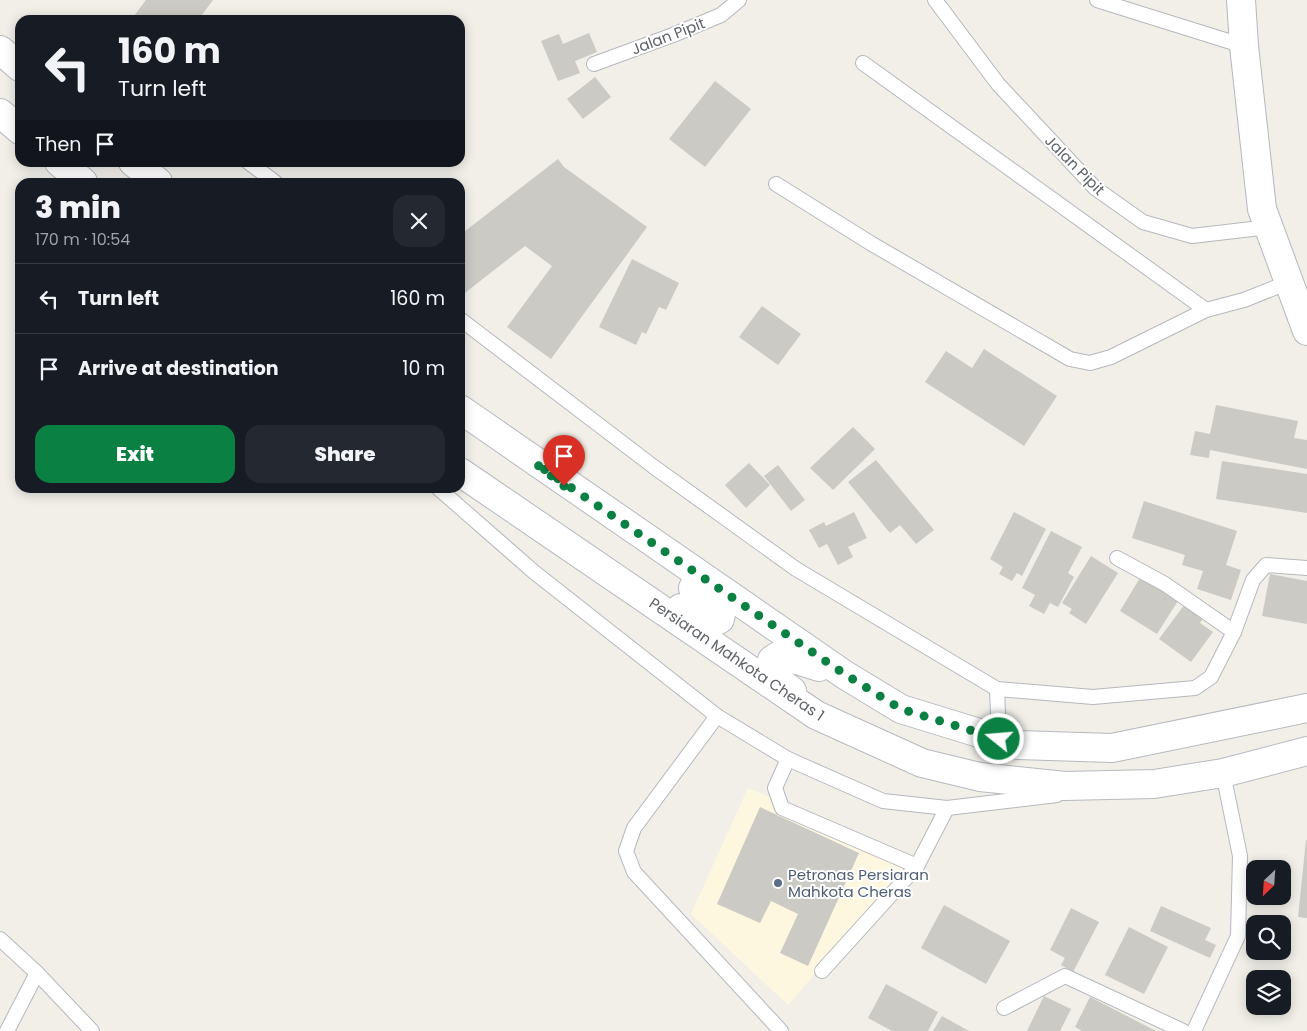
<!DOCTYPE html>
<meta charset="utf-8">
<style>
:root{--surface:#171b24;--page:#242831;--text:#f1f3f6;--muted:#9ea1a6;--line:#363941;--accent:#0b8043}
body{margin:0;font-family:Poppins,sans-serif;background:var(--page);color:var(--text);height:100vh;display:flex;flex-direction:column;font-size:19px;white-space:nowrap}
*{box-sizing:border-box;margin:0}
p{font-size:16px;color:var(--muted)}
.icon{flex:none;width:28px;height:28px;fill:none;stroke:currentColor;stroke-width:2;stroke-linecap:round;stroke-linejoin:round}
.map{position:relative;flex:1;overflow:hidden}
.details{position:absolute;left:15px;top:178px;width:450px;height:315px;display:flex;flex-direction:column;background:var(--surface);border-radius:15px;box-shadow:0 2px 12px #0003}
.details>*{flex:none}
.banner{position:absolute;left:15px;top:15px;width:450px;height:152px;border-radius:15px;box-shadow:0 2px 12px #0003;background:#171b24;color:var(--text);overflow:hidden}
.needle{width:32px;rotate:205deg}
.controls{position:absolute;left:1246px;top:860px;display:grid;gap:10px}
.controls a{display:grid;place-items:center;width:45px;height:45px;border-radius:10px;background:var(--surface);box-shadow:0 2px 12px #0003;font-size:25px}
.pin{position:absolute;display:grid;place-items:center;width:42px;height:42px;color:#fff;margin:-51px -21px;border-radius:50% 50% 50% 0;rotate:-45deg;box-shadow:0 0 5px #0007}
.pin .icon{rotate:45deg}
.me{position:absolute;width:55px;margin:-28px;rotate:287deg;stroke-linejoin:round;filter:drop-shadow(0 0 4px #0008)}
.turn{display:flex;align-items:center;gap:18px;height:105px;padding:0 20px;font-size:22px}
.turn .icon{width:65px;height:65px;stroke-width:2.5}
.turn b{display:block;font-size:35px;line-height:42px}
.then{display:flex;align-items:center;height:48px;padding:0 20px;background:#0003;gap:10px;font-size:19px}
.round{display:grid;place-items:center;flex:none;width:52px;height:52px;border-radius:15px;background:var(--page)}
.headline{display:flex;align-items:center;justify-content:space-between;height:85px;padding:0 20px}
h1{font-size:30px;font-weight:800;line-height:38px}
.button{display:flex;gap:10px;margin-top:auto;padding:10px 20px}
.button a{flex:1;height:58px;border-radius:15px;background:var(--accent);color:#fff;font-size:20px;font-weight:800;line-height:58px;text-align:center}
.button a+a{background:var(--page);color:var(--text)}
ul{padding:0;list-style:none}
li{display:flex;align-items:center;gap:15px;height:70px;padding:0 20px;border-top:1px solid var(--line)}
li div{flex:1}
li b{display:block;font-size:19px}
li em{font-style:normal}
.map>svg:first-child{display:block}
</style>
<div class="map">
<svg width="1307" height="1031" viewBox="0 0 1307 1031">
<rect width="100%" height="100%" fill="#f1efe8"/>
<!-- commercial -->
<path fill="#fef7e0" d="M748 788 914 858 788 1005 691 914Z"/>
<!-- building -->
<g fill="#cccac5">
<path d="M146 0H213L198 20H131Z"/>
<path d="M589 33 597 52 575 61 580 73 558 81 541 41 559 34 563 44Z"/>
<path d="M595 77 611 97 583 119 567 99Z"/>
<path d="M715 81 751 109 705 167 669 139Z"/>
<path d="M558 159 564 167 647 227 551 359 507 327 552 266 525 246 461 296 460 235Z"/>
<path d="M632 259 679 283 666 310 659 307 646 334 642 332 636 345 599 327Z"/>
<path d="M762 306 801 334 778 365 739 337Z"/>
<path d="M984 349 1057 396 1024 446 925 382 946 351 972 368Z"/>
<path d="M1216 405 1298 421 1294 438 1307 440V469L1210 450 1209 458 1190 455 1195 431 1210 434Z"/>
<path d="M853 427 875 449 833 490 810 468Z"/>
<path d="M876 460 934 530 916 544 900 525 890 533 848 482Z"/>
<path d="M1222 461 1307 474V513L1216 499Z"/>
<path d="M749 463 770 485 746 508 725 485Z"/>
<path d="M778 465 805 500 791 511 764 476Z"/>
<path d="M1144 501 1237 531 1226 565 1241 570 1231 600 1197 589 1203 571 1182 565 1185 555 1132 538Z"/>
<path d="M854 512 867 538 848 547 853 557 838 565 827 544 819 548 809 530 824 522 826 526Z"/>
<path d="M1014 512 1046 529 1022 576 1017 573 1012 581 999 574 1003 567 990 559Z"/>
<path d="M1051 531 1082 547 1068 573 1074 577 1058 607 1050 603 1044 614 1029 606 1035 595 1022 588Z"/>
<path d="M1091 556 1118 573 1086 624 1069 613 1072 609 1062 603Z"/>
<path d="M1143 573 1181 596 1157 634 1120 611Z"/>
<path d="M1270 574 1307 581V624L1262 616Z"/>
<path d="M1185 604 1203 618 1200 623 1213 632 1191 662 1159 639Z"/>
<path d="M760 807 859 853 808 966 780 953 798 914 771 901 760 923 717 904Z"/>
<path d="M1306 840H1307V918L1298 917Z"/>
<path d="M944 905 1010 941 986 984 921 948Z"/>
<path d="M1161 906 1211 928 1205 940 1216 945 1210 958 1150 931Z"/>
<path d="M1071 908 1099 922 1073 972 1061 965 1065 958 1050 950Z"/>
<path d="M1129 927 1168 947 1144 994 1105 975Z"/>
<path d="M886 984 938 1012 928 1031H892L868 1018Z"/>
<path d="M1044 996 1071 1009 1060 1031H1027Z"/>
<path d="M1090 997 1156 1031H1082L1075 1027Z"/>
<path d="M942 1016 969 1031H933Z"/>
</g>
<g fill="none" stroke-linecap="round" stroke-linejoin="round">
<defs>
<g id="service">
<path d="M935 0 998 84 1095 188 1143 222 1192 236 1269 227"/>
<path d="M1097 0 1244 46"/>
<path d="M863 63 1206 310"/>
<path d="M594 64 673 35 721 15 739 0"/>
<path d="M248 162 275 182"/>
<path d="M776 184 872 244 1070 359 1090 363 1111 357 1206 310 1244 300 1289 282"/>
<path d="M460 319 654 467 796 569 997 689 1093 697 1195 688 1211 677 1234 632 1253 580 1266 565 1307 568"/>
<path d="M438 488 534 572 717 716 788 759 883 801 947 808 1057 795"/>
<path d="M1117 558 1165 584 1234 632"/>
<path d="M997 689 999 739"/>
<path d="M717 716 634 828 626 851 634 872 781 1031"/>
<path d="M788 759 775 788 782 808 917 866"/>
<path d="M0 939 37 973 92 1031"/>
<path d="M822 971 917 866 947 808"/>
<path d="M1004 1008 1065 976 1183 1031"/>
<path d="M7 1031 37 973"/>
<path d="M1194 1031 1238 936 1240 856 1223 773"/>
</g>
<path id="minor" d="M1241 0 1244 46 1262 209 1307 331"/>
<g id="secondary">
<path d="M0 50 20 67"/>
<path d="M0 113 20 130"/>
<path d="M59 162 83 182"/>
<path d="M133 162 158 182"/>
<path d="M460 409 845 675 901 709 1018 745 1112 748 1307 708"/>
<path d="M460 472 816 715 922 763 980 777 1065 786 1154 784 1223 773 1307 751"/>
<path d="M681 608C692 615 706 627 720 619L721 613 711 601 693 588"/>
<path d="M792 691C781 682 769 676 772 660L778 656H784L819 667"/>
</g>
</defs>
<!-- service casing -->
<use href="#service" stroke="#b5b8bc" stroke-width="16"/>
<!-- minor casing -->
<use href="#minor" stroke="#b5b8bc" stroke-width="30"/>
<!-- secondary casing -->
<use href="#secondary" stroke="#b6babf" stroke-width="30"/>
<!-- service -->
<use href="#service" stroke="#fff" stroke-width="14"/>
<!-- minor -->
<use href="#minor" stroke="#fff" stroke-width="28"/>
<!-- secondary -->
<use href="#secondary" stroke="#fff" stroke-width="28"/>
</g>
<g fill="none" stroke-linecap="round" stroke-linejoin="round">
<!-- route -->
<path stroke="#0b8043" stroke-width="9" stroke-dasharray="0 16.2" d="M564 486 535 463 846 675 901 709 999 739"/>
</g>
<!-- markers -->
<circle fill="#5c6f8a" stroke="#fff" stroke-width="2" cx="778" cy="883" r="5"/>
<g text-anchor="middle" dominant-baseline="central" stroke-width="4" stroke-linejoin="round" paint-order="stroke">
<!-- street labels -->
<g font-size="15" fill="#5f6368" stroke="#fff">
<text transform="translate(668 36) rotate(-21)">Jalan Pipit</text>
<text transform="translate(1075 165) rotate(45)">Jalan Pipit</text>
<text transform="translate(737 659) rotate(34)">Persiaran Mahkota Cheras 1</text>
</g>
<!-- service labels -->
<g font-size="15" fill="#4e5e75" stroke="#fff" text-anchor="start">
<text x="788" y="874">Petronas Persiaran<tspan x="788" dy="17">Mahkota Cheras</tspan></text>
</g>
</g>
</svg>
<div class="controls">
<a><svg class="needle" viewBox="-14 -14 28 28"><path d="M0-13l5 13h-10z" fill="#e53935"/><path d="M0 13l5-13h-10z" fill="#9ea1a6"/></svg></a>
<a><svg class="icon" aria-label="search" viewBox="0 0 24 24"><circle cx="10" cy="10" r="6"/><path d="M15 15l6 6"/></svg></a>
<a><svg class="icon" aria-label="layers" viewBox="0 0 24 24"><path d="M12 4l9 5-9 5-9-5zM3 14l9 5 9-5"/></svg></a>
</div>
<div class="pin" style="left:564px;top:486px;background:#d93025"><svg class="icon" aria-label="arrive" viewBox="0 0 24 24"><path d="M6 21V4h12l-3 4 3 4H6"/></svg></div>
<svg class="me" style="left:999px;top:739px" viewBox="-20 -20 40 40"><circle r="17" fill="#0b8043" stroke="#fff" stroke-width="3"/><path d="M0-11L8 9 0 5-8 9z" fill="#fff"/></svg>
<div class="banner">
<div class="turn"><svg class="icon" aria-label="left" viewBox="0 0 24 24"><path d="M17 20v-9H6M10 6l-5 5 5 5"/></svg><div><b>160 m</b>Turn left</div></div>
<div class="then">Then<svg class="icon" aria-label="arrive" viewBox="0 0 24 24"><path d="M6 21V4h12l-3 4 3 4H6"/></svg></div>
</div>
<section class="details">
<div class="headline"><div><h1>3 min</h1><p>170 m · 10:54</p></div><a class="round"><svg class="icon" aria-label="close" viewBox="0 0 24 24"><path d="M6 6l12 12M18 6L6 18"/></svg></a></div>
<ul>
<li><svg class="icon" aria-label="left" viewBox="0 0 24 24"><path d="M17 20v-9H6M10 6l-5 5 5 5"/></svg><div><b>Turn left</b></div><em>160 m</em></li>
<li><svg class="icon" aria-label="arrive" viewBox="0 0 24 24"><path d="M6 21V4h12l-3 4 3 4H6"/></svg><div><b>Arrive at destination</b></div><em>10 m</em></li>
</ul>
<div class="button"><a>Exit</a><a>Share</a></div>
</section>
</div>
